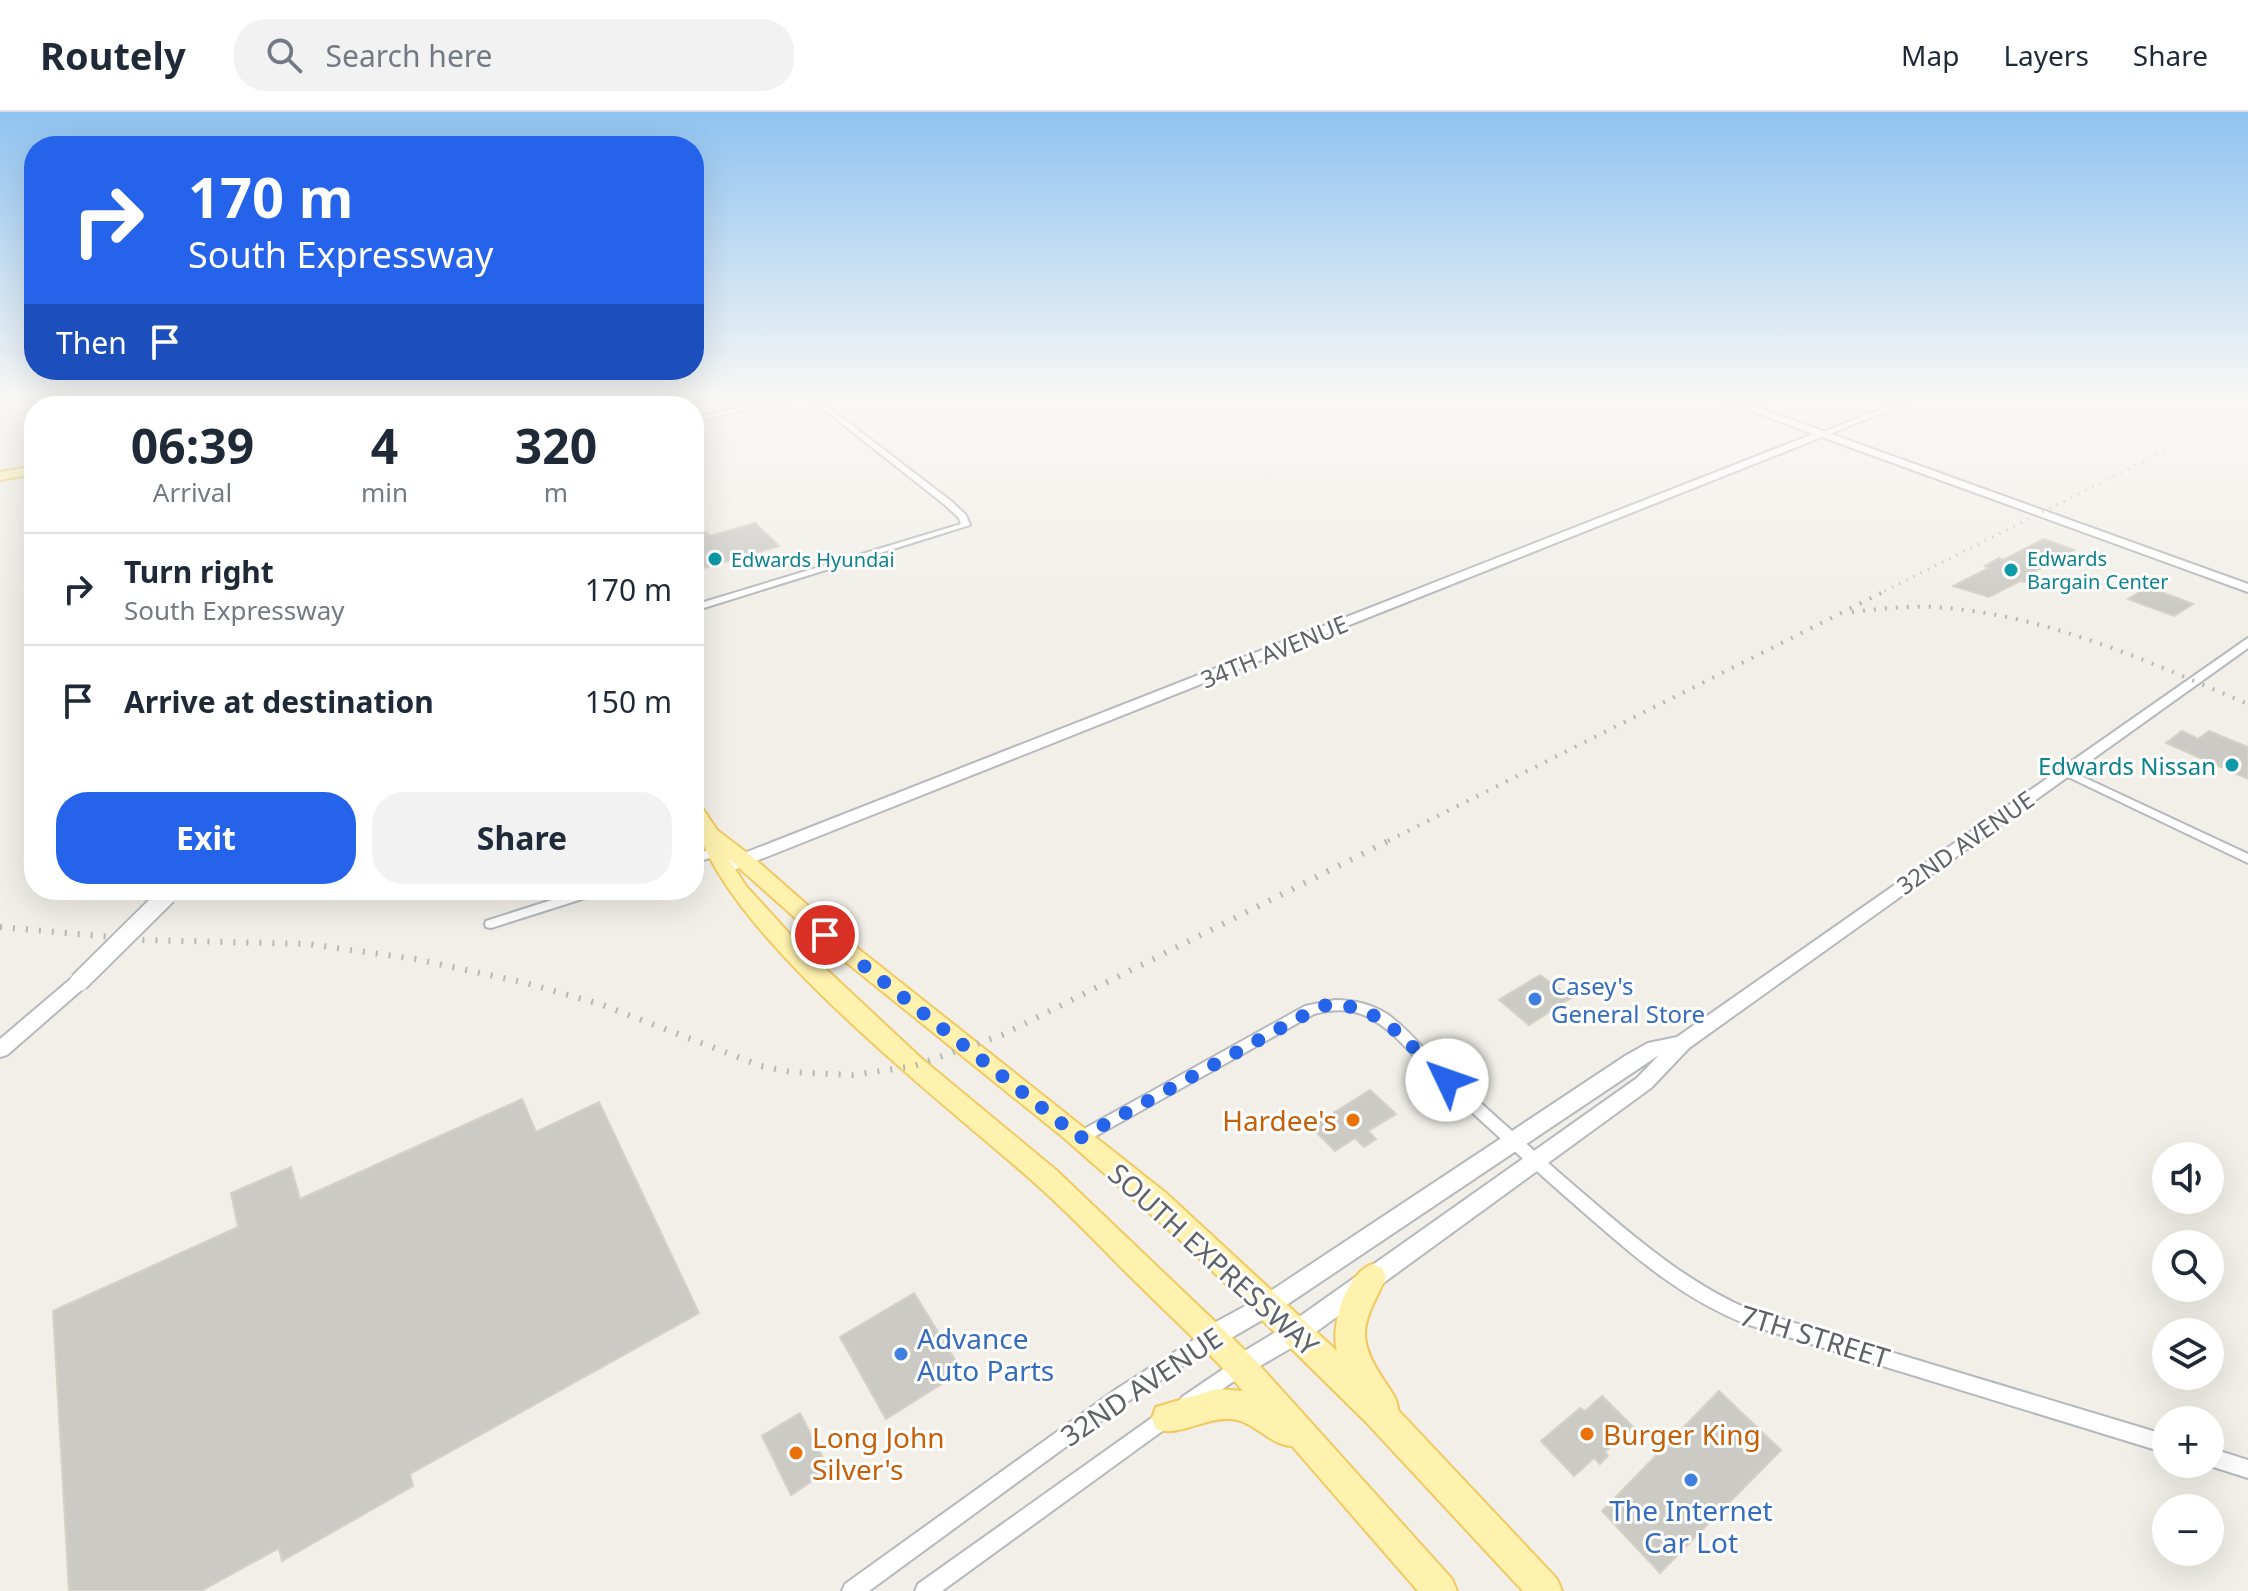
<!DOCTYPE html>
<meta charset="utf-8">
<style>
:root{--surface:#fff;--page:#f2f2f3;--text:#1f2937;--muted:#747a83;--line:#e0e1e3;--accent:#2563eb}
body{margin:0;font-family:"Noto Sans",sans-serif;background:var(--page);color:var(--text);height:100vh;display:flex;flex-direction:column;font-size:30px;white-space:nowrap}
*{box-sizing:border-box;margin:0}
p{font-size:26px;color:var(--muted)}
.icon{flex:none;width:44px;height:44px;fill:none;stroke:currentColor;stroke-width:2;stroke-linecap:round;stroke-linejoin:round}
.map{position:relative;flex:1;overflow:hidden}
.sheet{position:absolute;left:24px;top:284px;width:680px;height:504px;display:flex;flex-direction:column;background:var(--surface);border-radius:32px;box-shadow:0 8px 32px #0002}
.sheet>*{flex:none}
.top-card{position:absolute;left:24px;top:24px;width:680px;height:244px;border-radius:32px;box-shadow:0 8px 32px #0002;background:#2563eb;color:#fff;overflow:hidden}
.tools{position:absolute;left:2152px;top:1030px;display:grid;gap:16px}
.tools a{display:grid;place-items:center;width:72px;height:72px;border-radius:50%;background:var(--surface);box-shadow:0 8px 32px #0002;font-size:40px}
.pin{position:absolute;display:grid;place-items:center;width:68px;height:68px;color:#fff;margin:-34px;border:4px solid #fff;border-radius:50%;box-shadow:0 2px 8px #0007}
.me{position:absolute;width:88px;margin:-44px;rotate:312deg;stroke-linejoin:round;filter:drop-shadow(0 0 6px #0008)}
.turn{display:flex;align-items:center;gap:28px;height:168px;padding:0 32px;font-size:36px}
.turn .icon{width:104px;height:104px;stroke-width:2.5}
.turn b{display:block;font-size:56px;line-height:68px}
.then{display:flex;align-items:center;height:76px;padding:0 32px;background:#0003;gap:16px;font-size:30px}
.eta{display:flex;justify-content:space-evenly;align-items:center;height:136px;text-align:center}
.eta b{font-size:48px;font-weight:700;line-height:56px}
.cta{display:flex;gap:16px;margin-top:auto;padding:16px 32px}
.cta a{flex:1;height:92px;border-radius:32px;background:var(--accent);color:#fff;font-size:32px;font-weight:700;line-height:92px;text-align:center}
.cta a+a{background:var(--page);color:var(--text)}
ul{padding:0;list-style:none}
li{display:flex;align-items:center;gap:24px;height:112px;padding:0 32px;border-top:2px solid var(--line)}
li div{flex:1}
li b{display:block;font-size:30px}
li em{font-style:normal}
header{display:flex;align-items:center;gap:48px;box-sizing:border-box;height:112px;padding:0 40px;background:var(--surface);border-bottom:2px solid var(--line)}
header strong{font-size:38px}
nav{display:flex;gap:44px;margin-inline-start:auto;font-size:28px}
.search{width:560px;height:72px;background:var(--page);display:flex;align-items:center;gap:20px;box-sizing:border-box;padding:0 28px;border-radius:32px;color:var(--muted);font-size:30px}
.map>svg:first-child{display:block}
</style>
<header>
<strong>Routely</strong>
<div class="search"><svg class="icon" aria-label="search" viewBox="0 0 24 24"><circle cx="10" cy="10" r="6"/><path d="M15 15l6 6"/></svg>Search here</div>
<nav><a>Map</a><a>Layers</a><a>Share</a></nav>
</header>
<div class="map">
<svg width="2248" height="1479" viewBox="0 0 2248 1479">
<rect width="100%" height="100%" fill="#f1efe8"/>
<!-- building -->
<g fill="#cccac5" stroke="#d6d1c6" stroke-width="2">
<path d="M755 411 779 434 694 459V424L706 420 710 424Z"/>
<path d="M2044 427 2074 438 2033 460 2039 463 2025 470 2020 469 1989 485 1953 474 1989 456 1985 454 1999 446 2003 448Z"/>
<path d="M2148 475 2193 492 2174 504 2128 487Z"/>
<path d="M2182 619 2198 627 2209 619 2248 635V667L2166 631Z"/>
<path d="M1540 863 1571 886 1529 913 1499 888Z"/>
<path d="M1370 978 1396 1002 1368 1019 1376 1027 1364 1035 1355 1026 1335 1039 1311 1015Z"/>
<path d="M522 987 536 1020 599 990 699 1201 410 1362 413 1374 282 1449 279 1436 201 1479H69L53 1199 238 1115 231 1081 291 1055 300 1087Z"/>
<path d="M914 1181 962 1259 886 1307 840 1225Z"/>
<path d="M1719 1279 1781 1338 1660 1461 1602 1399Z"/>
<path d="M1602 1284 1633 1315 1605 1340 1608 1344 1600 1352 1594 1346 1574 1364 1541 1329 1580 1296 1585 1299Z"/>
<path d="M800 1301 829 1358 791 1383 762 1324Z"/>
</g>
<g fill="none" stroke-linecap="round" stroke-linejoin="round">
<defs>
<g id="minor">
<path d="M778 287H790L694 310V306Z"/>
<path d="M811 287H818L951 389 966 403 970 413 694 499V493L961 412 959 406 945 393Z"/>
<path d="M1906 287H1915L1825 324 1818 322Z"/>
<path d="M2064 656 2248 742V751L2060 661 2058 659Z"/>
<path d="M721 734 727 738 725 741 694 751V743Z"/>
<path d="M583 778H603L601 781 491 816 486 815 485 812 486 809Z"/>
<path d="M1335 888C1353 888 1371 892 1387 902 1410 918 1427 942 1448 961 1497 1006 1547 1051 1598 1094 1645 1134 1691 1172 1748 1197L2166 1323V1341L1746 1212C1685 1188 1638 1148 1590 1106 1539 1062 1489 1016 1440 971 1416 949 1397 920 1368 905 1351 896 1332 897 1314 902L1085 1030 1080 1032 1075 1030 1072 1026 1075 1022 1305 894Z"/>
<path d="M1211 1217 1217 1219 1220 1225 1217 1231 1127 1290 869 1479H842L845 1472 1115 1278Z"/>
<path d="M1241 1245 1247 1248 1250 1254 1247 1260 1194 1297 1188 1300 1182 1297 1179 1291 1182 1285Z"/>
<path d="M1166 1297 1172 1300 1175 1306 1172 1312 942 1479H915L918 1472 1160 1300Z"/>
<path d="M2210 1336 2248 1348V1366L2204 1352H2210Z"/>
</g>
<g id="tertiary">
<path d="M1720 287H1734L2248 472V480L1822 325 731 759H719L717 755 719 751 1813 322Z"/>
<path d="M2248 526V536L1689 936 1651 976 1305 1228 1241 1265 1233 1262 1229 1254 1233 1246 1289 1212 1637 966 1659 943 1276 1200 1219 1233 1211 1236 1203 1233 1199 1225 1203 1217 1260 1186 1625 944 1648 931 1677 925Z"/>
<path d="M79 863 85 865 88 870 85 875 7 943 0 945V927L73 865Z"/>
</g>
<g id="primary">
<path d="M384 287H408L406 290 443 287 419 294H395L397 291 360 294Z"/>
<path d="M34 354V362L0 368V360Z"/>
<path d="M694 692 701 694 717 718 755 747 846 827 1166 1081 1337 1239C1330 1213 1346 1162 1372 1152L1382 1156 1386 1165C1364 1212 1353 1223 1385 1270 1391 1279 1398 1288 1398 1298L1557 1467 1562 1479H1523L1365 1309 1188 1135 1064 1026 831 838 728 746 746 774 798 831 922 947 1056 1058 1251 1244 1452 1467 1457 1479H1418L1292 1334C1269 1333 1254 1308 1230 1307 1205 1305 1178 1326 1156 1317L1152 1306 1156 1295 1217 1277 1243 1279C1212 1242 1175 1209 1141 1175 1106 1141 1073 1105 1037 1073 954 998 694 801 694 692Z"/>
</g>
</defs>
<!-- minor casing -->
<use href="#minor" stroke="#b5b8bc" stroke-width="4"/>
<!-- tertiary casing -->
<use href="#tertiary" stroke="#b5b8bc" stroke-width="4"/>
<!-- primary casing -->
<use href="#primary" stroke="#f2c960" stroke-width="4"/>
<!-- minor -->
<use href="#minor" fill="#fff" fill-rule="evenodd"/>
<!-- tertiary -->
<use href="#tertiary" fill="#fff" fill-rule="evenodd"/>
<!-- primary -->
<use href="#primary" fill="#fff2af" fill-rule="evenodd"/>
<!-- rail-far2 -->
<path stroke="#b6b7b8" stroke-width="3" stroke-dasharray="1 7" stroke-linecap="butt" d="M1885 479 2166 338"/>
<!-- rail-far1 -->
<g stroke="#b6b7b8" stroke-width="4" stroke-dasharray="2 9" stroke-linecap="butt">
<path d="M1852 500C1887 496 1921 492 1956 497 2059 508 2154 552 2248 592"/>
<path d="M1388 729 1889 477"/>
</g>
<!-- rail -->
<path stroke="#b6b7b8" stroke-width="6" stroke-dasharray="2 11" stroke-linecap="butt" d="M0 815 144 828 308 832 415 847 522 870 600 892 761 954 791 960 853 963 914 954 1002 923 1392 727"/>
<defs>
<path id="tertiary-bridge" d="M79 870 167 783"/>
</defs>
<!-- tertiary-bridge casing -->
<use href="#tertiary-bridge" stroke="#b5b8bc" stroke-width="22" stroke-linecap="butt"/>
<!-- tertiary-bridge -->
<use href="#tertiary-bridge" stroke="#fff" stroke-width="18"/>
</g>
<!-- sky -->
<linearGradient id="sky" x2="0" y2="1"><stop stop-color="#8fc3f1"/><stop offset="0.58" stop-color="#f9f8f5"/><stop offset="1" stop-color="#f9f8f5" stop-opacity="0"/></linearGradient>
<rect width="2248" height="494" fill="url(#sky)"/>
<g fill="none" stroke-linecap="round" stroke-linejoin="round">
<!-- route -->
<path stroke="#2563eb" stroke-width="14" stroke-dasharray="0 25.2" d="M825 823 1080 1026 1321 894C1379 886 1408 934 1447 968"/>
</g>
<!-- markers -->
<g fill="#0f9aa8" stroke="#fff" stroke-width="3">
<circle cx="715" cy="447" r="8"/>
<circle cx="2011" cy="458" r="8"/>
<circle cx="2232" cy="653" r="8"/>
</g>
<g fill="#3f7fe0" stroke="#fff" stroke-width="3">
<circle cx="1535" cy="887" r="8"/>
<circle cx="901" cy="1242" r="8"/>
<circle cx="1691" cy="1368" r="8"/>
</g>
<g fill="#e8710a" stroke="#fff" stroke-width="3">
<circle cx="1353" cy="1008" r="8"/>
<circle cx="1587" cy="1322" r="8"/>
<circle cx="796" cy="1341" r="8"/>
</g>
<g text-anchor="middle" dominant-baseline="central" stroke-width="6" stroke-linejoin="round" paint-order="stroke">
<!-- far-culture labels -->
<g font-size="20" fill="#0d838f" stroke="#fff" text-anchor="start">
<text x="2027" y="446">Edwards<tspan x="2027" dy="23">Bargain Center</tspan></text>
<text x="731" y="447">Edwards Hyundai</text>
</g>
<!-- street labels -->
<g font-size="24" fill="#5f6368" stroke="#fff">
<text transform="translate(1274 539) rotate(-22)">34TH AVENUE</text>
<text transform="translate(1965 730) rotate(-35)">32ND AVENUE</text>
</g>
<!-- culture labels -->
<g font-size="24" fill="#0d838f" stroke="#fff" text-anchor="end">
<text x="2216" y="653">Edwards Nissan</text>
</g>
<!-- shop labels -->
<g font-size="24" fill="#366cbe" stroke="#fff" text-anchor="start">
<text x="1551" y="873">Casey's<tspan x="1551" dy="28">General Store</tspan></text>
</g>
<!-- near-food labels -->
<g font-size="28" fill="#c56008" stroke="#fff" text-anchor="start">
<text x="1337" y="1008" text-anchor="end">Hardee's</text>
<text x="1603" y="1322">Burger King</text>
<text x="812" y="1325">Long John<tspan x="812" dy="32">Silver's</tspan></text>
</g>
<!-- near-street labels -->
<g font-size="28" fill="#5f6368" stroke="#fff">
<text transform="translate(1214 1147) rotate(42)">SOUTH EXPRESSWAY</text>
<text transform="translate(1815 1224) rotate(17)">7TH STREET</text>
<text transform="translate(1141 1274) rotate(-34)">32ND AVENUE</text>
</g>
<!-- near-shop labels -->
<g font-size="28" fill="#366cbe" stroke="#fff" text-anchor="start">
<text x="917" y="1226">Advance<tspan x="917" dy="32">Auto Parts</tspan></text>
<text x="1691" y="1398" text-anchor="middle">The Internet<tspan x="1691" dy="32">Car Lot</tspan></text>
</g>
</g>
</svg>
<div class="tools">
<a><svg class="icon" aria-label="sound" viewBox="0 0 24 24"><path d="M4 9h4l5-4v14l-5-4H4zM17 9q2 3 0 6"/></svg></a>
<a><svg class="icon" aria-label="search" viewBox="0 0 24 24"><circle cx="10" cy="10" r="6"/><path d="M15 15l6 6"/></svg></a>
<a><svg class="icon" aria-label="layers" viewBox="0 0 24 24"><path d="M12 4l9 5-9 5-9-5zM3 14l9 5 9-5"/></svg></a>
<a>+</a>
<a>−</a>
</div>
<div class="pin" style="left:825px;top:823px;background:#d93025"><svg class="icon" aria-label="arrive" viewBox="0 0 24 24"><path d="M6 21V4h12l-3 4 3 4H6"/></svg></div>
<svg class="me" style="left:1447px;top:968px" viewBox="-20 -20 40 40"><circle r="19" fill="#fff"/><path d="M0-13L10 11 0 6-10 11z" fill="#2563eb"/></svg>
<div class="top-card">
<div class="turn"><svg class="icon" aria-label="right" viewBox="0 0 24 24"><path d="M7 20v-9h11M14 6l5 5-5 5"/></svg><div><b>170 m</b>South Expressway</div></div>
<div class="then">Then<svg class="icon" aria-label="arrive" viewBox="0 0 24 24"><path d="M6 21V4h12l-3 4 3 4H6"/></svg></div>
</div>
<section class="sheet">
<div class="eta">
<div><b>06:39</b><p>Arrival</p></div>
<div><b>4</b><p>min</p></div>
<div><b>320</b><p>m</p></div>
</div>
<ul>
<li><svg class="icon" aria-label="right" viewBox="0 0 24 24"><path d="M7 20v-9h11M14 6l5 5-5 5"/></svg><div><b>Turn right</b><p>South Expressway</p></div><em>170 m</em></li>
<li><svg class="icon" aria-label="arrive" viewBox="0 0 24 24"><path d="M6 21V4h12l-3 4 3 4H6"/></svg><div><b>Arrive at destination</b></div><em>150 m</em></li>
</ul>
<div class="cta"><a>Exit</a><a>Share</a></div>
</section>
</div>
